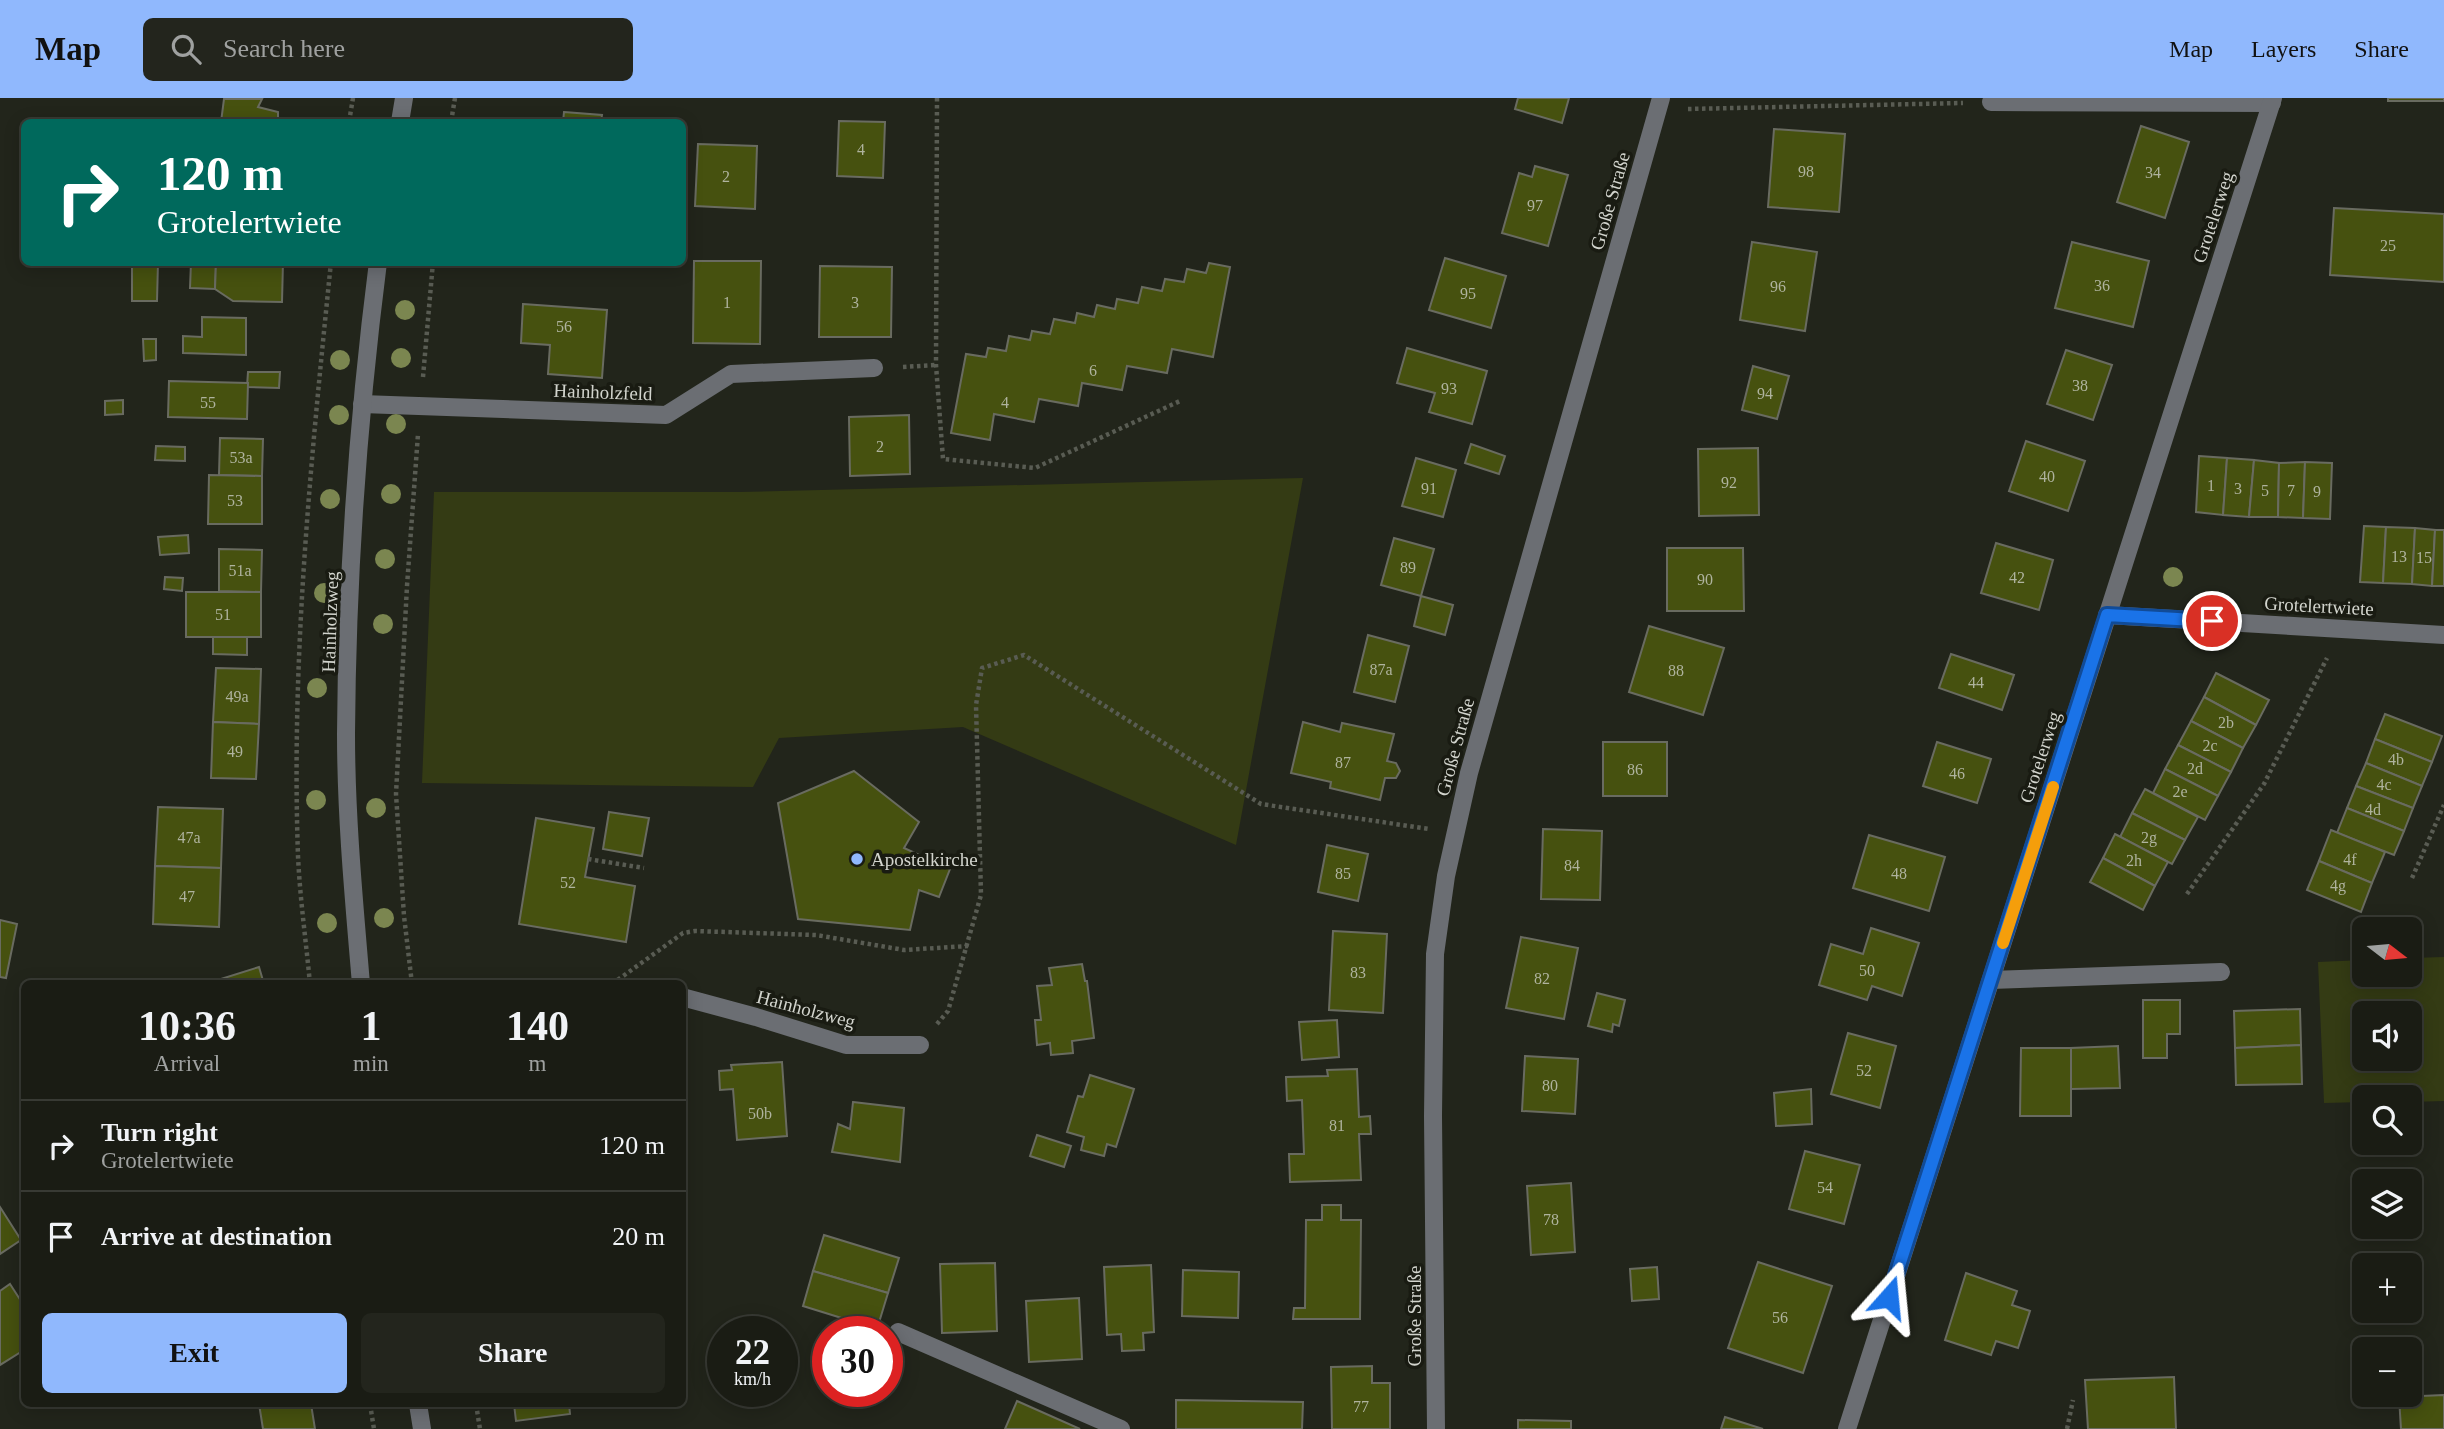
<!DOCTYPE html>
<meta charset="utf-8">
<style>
:root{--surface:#1a1c14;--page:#23251d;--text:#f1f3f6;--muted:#9fa1a0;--line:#383a34;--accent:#90b8fd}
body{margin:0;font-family:"Times New Roman",serif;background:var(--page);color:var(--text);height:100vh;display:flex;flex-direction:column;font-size:26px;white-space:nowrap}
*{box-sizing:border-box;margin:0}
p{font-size:23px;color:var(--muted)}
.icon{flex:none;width:38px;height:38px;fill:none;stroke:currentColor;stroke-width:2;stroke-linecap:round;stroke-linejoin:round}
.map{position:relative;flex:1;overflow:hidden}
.side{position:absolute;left:21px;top:882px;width:665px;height:427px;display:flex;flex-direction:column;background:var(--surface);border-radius:10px;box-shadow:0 4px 18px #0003,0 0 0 2px var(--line)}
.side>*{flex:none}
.banner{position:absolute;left:21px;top:21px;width:665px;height:147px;border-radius:10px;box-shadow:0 4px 18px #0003,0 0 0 2px var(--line);background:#00695c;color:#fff;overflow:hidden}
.needle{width:46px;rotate:106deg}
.fabs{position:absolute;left:2352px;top:819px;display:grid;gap:14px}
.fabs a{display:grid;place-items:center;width:70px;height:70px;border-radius:10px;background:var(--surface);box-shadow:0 4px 18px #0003,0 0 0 2px var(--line);font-size:35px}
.speed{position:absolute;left:707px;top:1218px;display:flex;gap:14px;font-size:35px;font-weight:700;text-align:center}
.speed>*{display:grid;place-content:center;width:91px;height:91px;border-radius:50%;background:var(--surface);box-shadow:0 4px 18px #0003,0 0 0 2px var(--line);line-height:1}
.speed small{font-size:18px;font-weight:400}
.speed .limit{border:10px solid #d22;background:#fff;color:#111}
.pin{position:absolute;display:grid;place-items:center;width:60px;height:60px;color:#fff;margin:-30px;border:4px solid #fff;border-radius:50%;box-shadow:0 2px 7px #0007}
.me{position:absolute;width:77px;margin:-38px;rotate:18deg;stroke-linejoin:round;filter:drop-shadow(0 0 5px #0008)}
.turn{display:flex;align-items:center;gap:24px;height:147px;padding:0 21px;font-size:32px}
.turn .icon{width:91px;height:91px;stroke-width:2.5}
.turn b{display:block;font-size:49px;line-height:60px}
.eta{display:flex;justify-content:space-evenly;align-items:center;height:119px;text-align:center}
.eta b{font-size:42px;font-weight:600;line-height:49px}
.cta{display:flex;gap:14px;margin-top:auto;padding:14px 21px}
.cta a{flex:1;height:80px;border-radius:10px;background:var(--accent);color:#111;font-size:28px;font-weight:600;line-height:80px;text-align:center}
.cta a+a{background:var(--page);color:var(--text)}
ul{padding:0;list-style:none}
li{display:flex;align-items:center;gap:21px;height:91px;padding:0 21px;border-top:2px solid var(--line)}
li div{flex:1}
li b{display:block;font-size:26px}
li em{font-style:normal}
header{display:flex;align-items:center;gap:42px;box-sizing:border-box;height:98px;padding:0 35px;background:var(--accent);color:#111}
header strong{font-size:33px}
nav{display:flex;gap:38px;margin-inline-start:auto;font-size:24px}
.search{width:490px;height:63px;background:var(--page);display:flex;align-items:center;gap:18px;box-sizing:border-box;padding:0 24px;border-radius:10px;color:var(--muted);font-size:26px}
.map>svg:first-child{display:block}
</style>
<header>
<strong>Map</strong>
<div class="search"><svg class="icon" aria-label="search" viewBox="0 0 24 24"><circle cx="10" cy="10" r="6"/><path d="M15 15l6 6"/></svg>Search here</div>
<nav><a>Map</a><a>Layers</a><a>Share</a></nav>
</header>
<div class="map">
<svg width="2444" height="1331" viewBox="0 0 2444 1331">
<rect width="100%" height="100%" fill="#22251b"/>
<!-- green -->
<g fill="#343b14" fill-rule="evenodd">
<path d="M1303 380 1236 747 963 629 779 640 753 689 422 685 434 394H740Z"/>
<path d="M2444 859V1003L2410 1004V999H2364V1004L2324 1005 2318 864 2364 862V877H2410V860ZM2364 915H2410V961H2364Z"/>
</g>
<!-- building -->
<g fill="#46510f" stroke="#696b60" stroke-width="2">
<path d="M1518 0H1569L1562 25 1515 11Z"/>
<rect x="2388" y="0" width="56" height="3"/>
<path d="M224 1H262L258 9 278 14V20L290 21V24H221Z"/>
<path d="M564 14 602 17 601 24H563Z"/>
<path d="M839 23 885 24 883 80 837 78Z"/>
<path d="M2141 28 2189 44 2165 120 2117 104Z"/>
<path d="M1774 31 1845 36 1839 114 1768 109Z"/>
<path d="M698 46 757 48 755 111 695 108Z"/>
<path d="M1535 68 1568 77 1548 148 1502 135 1519 75 1532 79Z"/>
<path d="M2334 110 2444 116V184L2330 177Z"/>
<path d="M1752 144 1817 154 1805 233 1740 222Z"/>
<path d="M2072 144 2149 163 2133 229 2055 210Z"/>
<path d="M1445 160 1506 178 1491 230 1429 212Z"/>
<path d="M694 163H761L760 246 693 245Z"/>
<path d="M132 164H158L157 203H132Z"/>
<path d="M191 164H216L215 191 190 190Z"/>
<path d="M216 164H283L282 204 233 203 215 191Z"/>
<path d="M555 164H596V169L555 168Z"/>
<path d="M1209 165 1230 169 1213 259 1172 251 1167 275 1127 268 1122 292 1082 285 1078 308 1039 301 1034 324 994 316 990 342 951 335 966 256 986 259 988 250 1006 253 1009 238 1030 242 1032 233 1050 236 1054 221 1075 225 1077 215 1094 219 1097 207 1115 211 1117 201 1138 205 1142 189 1162 193 1165 181 1184 184 1187 171 1206 175Z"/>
<path d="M820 168 892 169 891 239H819Z"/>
<path d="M523 206 607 212 602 280 548 276 550 247 521 245Z"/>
<path d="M202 219 246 220V257L183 255V238L202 239Z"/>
<path d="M143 241H156V262L144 263Z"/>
<path d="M1407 250 1487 273 1472 326 1429 314 1435 295 1397 285Z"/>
<path d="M2066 252 2112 267 2093 322 2047 306Z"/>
<path d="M1753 268 1789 278 1777 321 1742 312Z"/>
<path d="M248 274H280L279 290 247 289Z"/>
<path d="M169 283 248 285 247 321 168 319Z"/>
<path d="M123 302V316L105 317V303Z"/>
<path d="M909 317 910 376 850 378 849 319Z"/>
<path d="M220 340 263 341 262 378 219 377Z"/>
<path d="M2026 343 2085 363 2068 413 2009 393Z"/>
<path d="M1471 346 1505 358 1499 376 1465 365Z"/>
<path d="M156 348 185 349V363L155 362Z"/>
<path d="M1758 350 1759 417 1699 418 1698 351Z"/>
<path d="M2199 358 2227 360 2223 417 2196 414Z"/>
<path d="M1416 360 1456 372 1443 419 1402 408Z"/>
<path d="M2227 360 2254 362 2249 419 2223 417Z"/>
<path d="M2254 362 2279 365 2278 419H2249Z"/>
<path d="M2305 364 2303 420 2278 419 2279 365Z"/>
<path d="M2305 364 2332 365 2330 421 2303 420Z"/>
<path d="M209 377 262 378V426H208Z"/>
<path d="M2364 428 2386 429 2383 485 2360 484Z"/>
<path d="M2386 429 2415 430 2412 486 2383 485Z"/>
<path d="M2415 430 2435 432 2432 488 2412 486Z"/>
<path d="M2435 432H2444V488H2432Z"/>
<path d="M188 437 189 455 160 457 158 439Z"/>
<path d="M1394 440 1434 451 1421 498 1381 487Z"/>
<path d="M1996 445 2053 462 2039 512 1981 495Z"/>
<path d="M1667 450H1743L1744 513H1667Z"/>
<path d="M219 451 262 452 261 494 219 493Z"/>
<path d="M165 479 183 480 182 493 164 491Z"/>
<rect x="186" y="494" width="75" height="45"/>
<path d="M1421 498 1453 507 1445 537 1414 528Z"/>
<path d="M1649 528 1724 550 1703 617 1629 594Z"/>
<path d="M1368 537 1409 548 1395 604 1354 594Z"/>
<path d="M213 539H247V557L213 556Z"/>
<path d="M1951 556 2014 577 2002 612 1939 590Z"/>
<path d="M216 570 261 571 259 626 213 624Z"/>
<path d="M2216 575 2269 602 2256 627 2204 599Z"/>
<path d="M2204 599 2256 627 2243 650 2191 623Z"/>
<path d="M2385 616 2442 638 2432 664 2375 641Z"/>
<path d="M2191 623 2243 650 2231 674 2178 647Z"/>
<path d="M213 624 259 626 256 681 211 680Z"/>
<path d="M1303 624 1340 634 1342 625 1394 636 1387 663 1396 665 1400 673 1396 680H1385L1380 702 1330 690 1331 684 1291 675Z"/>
<path d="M2375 641 2432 664 2422 688 2366 665Z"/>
<rect x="1603" y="644" width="64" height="54"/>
<path d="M1937 644 1991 661 1977 705 1923 688Z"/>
<path d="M2178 647 2231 674 2218 698 2165 671Z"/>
<path d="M2366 665 2422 688 2413 710 2356 688Z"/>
<path d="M2165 671 2218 698 2205 722 2153 695Z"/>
<path d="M854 673 919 724 904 750 950 771 939 799 919 792 910 832 798 821 778 705Z"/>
<path d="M2356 688 2413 710 2404 733 2347 710Z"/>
<path d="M2145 691 2198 719 2185 742 2132 715Z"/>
<path d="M158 709 223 711 221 770 155 768Z"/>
<path d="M2347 710 2404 733 2394 757 2337 735Z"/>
<path d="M609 714 649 720 642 758 603 751Z"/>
<path d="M2132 715 2185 742 2172 766 2120 739Z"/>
<path d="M536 720 594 730 585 779 635 788 626 844 519 826Z"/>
<path d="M1543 731 1602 733 1600 802 1541 801Z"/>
<path d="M2331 732 2385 754 2372 785 2319 763Z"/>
<path d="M2115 736 2168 764 2155 788 2103 760Z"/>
<path d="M1869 737 1945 759 1929 813 1853 790Z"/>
<path d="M1327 747 1368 756 1358 803 1318 794Z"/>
<path d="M2103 760 2155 788 2143 812 2090 784Z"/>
<path d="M2319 763 2372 785 2361 814 2307 792Z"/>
<path d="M155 768 221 770 219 829 153 826Z"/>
<path d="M0 822 17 826 6 880 0 879Z"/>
<path d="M1871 830 1919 845 1902 898 1872 888 1867 902 1819 887 1831 846 1863 856Z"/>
<path d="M1333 833 1387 836 1383 915 1329 912Z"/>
<path d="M1521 839 1578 850 1564 921 1506 910Z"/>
<path d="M1082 866 1085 883H1087L1094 940 1072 943 1073 955 1051 957 1050 945 1037 947 1035 922H1041L1037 888 1052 887 1049 870Z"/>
<path d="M259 869 264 886H205Z"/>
<path d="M1597 895 1625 902 1619 928 1613 926 1612 934 1588 928Z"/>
<path d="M2143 902H2180V936H2167V960H2143Z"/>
<path d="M2300 911 2301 947 2235 950 2234 913Z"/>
<path d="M1337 922 1339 959 1302 962 1299 924Z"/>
<path d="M1848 935 1896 948 1880 1010 1831 996Z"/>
<path d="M2301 947 2302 986 2236 987 2235 950Z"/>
<path d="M2118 948 2120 990 2071 991V950Z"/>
<path d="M2021 950H2071V1018H2020Z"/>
<path d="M1525 958 1578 961 1575 1016 1522 1013Z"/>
<path d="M782 964 787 1038 737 1042 733 991 720 992 719 973 732 972 731 967Z"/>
<path d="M1357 971 1359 1019 1370 1018 1371 1036H1359L1361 1082 1290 1084 1289 1056H1304L1302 1002 1287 1003 1286 979 1328 978 1327 972Z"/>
<path d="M1090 977 1134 991 1116 1049 1107 1046 1104 1058 1081 1052 1084 1039 1067 1034 1078 998 1083 999Z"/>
<path d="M1811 991 1812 1026 1776 1028 1774 995Z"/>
<path d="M853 1004 904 1010 900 1064 832 1054 838 1026 850 1031Z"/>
<path d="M1037 1037 1071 1048 1064 1069 1030 1058Z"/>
<path d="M1805 1053 1860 1067 1844 1126 1789 1111Z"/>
<path d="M1571 1085 1575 1154 1531 1157 1527 1088Z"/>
<path d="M1322 1107H1341V1122H1361L1360 1221H1293L1294 1210H1305L1306 1122H1322Z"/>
<path d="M0 1109 21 1142 0 1156Z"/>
<path d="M824 1137 899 1160 888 1195 813 1173Z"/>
<path d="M1758 1164 1832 1188 1803 1275 1728 1250Z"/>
<path d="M995 1165 997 1233 942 1235 940 1166Z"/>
<path d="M1151 1167 1154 1234 1143 1235 1144 1252 1122 1253 1121 1236 1107 1237 1104 1169Z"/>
<path d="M1657 1169 1659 1201 1632 1203 1630 1171Z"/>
<path d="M1183 1172 1239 1174 1238 1220 1182 1218Z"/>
<path d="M813 1173 888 1195 877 1231 803 1208Z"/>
<path d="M1966 1175 2017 1193 2012 1207 2030 1213 2018 1250 1996 1243 1991 1257 1945 1242Z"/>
<path d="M10 1186 21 1203 24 1200V1252L0 1267V1193Z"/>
<path d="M1079 1200 1082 1261 1029 1264 1026 1203Z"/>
<path d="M1372 1268V1285H1390V1331H1332L1331 1269Z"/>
<path d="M2174 1279 2176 1331H2088L2085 1282Z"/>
<path d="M2444 1297V1331H2401L2399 1299Z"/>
<path d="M1176 1302 1303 1304 1302 1331H1176Z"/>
<path d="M1017 1303 1080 1331H1005Z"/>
<path d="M259 1306H311L315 1331H263Z"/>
<path d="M514 1306H569L570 1316 516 1323Z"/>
<path d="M1725 1319 1763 1331H1721Z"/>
<path d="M1518 1322 1571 1323V1331H1518Z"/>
</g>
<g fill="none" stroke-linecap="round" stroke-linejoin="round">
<!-- path -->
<g stroke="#595c53" stroke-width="4.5" stroke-dasharray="3.5 3.5" stroke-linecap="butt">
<path d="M937 0 936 267 943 361 1035 370 1180 303"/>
<path d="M1688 11 1963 5"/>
<path d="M349 24 353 0"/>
<path d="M451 24 455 0"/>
<path d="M903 269 936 267"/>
<path d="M423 279 433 164"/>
<path d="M588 761 644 770"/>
<path d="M2412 780 2444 707"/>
<path d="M2187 796 2264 686 2327 560"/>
<path d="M310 886C306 843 300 801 298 758 291 560 311 361 331 164"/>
<path d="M412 886 404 818 396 696 407 488 418 336"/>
<path d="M612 886 683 835 695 833 816 837 904 852 968 848"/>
<path d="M937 926 948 913 981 797 976 607 982 570 1024 557 1261 706 1429 731"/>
<path d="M370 1306 374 1331"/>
<path d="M476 1306 480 1331"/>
<path d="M2067 1331 2073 1302"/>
</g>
<!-- minor -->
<g stroke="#6b6e73" stroke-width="18">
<path d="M1991 4 2272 5"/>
<path d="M400 24 404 0"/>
<path d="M362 306 666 317 731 276 874 270"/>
<path d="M2107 517 2444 537"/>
<path d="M1991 882 2221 874"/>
<path d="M361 886C354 803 346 719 346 636 347 479 358 320 378 164"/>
<path d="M682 899 756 919 846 947H920"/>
<path d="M898 1234 1121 1331"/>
<path d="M418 1306 422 1331"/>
<path d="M1436 1331 1433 1018 1435 856 1446 778 1469 675 1661 0"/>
<path d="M1847 1331 2273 0"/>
</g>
</g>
<!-- trees -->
<g fill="#7b8650">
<circle cx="405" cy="212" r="10"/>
<circle cx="401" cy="260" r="10"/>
<circle cx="340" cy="262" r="10"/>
<circle cx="339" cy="317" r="10"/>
<circle cx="396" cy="326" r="10"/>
<circle cx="391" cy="396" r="10"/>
<circle cx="330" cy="401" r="10"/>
<circle cx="385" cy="461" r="10"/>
<circle cx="2173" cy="479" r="10"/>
<circle cx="324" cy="495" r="10"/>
<circle cx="383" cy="526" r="10"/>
<circle cx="317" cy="590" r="10"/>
<circle cx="316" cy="702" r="10"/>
<circle cx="376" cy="710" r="10"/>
<circle cx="384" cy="820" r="10"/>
<circle cx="327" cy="825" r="10"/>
</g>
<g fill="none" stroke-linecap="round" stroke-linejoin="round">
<defs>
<path id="route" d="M1889 1199 2107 517 2212 523"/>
</defs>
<!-- route casing -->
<use href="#route" stroke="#114b97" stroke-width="18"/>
<!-- route -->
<use href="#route" stroke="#1a73e8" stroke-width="12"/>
<!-- slow -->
<path stroke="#f59e0b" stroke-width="12" d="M2003 845 2053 689"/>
</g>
<!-- markers -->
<circle fill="#90b8fd" stroke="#191b12" stroke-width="2.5" cx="857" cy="761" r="7"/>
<g text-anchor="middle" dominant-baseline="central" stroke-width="7" stroke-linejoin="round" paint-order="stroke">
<!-- number labels -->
<g font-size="16" fill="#afb39e">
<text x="861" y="51">4</text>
<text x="1806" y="73">98</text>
<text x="2153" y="74">34</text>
<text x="726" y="78">2</text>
<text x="1535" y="107">97</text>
<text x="2388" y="147">25</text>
<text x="2102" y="187">36</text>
<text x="1778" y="188">96</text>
<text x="1468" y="195">95</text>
<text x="727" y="204">1</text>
<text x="855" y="204">3</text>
<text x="564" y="228">56</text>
<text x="1093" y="272">6</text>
<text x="2080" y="287">38</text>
<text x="1449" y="290">93</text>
<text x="1765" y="295">94</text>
<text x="208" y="304">55</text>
<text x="1005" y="304">4</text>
<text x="880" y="348">2</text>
<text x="241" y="359">53a</text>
<text x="2047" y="378">40</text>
<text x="1729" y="384">92</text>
<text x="2211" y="387">1</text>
<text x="1429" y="390">91</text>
<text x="2238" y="390">3</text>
<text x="2265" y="392">5</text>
<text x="2291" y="392">7</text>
<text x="2317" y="393">9</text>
<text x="235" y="402">53</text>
<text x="2399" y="458">13</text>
<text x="2424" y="459">15</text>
<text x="1408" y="469">89</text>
<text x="240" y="472">51a</text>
<text x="2017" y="479">42</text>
<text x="1705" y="481">90</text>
<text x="223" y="516">51</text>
<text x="1381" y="571">87a</text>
<text x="1676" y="572">88</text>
<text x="1976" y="584">44</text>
<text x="237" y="598">49a</text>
<text x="2226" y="624">2b</text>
<text x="2210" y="647">2c</text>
<text x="235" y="653">49</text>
<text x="2396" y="661">4b</text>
<text x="1343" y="664">87</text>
<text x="2195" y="670">2d</text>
<text x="1635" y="671">86</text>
<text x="1957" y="675">46</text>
<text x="2384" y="686">4c</text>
<text x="2180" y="693">2e</text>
<text x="2373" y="711">4d</text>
<text x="189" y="739">47a</text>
<text x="2149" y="739">2g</text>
<text x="2350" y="761">4f</text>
<text x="2134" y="762">2h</text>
<text x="1572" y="767">84</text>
<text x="1343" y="775">85</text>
<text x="1899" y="775">48</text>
<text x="568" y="784">52</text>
<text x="2338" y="787">4g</text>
<text x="187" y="798">47</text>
<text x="1867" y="872">50</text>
<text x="1358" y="874">83</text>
<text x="1542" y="880">82</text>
<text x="1864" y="972">52</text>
<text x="1550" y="987">80</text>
<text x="760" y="1015">50b</text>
<text x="1337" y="1027">81</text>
<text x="1825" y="1089">54</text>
<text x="1551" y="1121">78</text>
<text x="1780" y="1219">56</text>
<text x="1361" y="1308">77</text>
</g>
<!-- street labels -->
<g font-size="19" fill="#d2d4cd" stroke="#191b12">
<text transform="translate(1610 103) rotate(-74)">Große Straße</text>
<text transform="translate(2213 119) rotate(-72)">Grotelerweg</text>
<text transform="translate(603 294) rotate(2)">Hainholzfeld</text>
<text transform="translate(2319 508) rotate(3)">Grotelertwiete</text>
<text transform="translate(330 524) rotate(-88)">Hainholzweg</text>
<text transform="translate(1455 649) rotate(-75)">Große Straße</text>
<text transform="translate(2040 659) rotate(-72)">Grotelerweg</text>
<text transform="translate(806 911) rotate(15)">Hainholzweg</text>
<text transform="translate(1414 1218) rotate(-90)">Große Straße</text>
</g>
<!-- poi labels -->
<g font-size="19" fill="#d2d4cd" stroke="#191b12" text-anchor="start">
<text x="871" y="761">Apostelkirche</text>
</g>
</g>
</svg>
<div class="fabs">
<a><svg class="needle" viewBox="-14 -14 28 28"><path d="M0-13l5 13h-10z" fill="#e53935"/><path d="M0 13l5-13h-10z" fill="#9fa1a0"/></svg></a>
<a><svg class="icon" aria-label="sound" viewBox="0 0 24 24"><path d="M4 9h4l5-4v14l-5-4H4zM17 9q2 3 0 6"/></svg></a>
<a><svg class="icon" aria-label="search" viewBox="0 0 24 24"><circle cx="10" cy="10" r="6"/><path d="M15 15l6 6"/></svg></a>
<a><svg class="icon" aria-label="layers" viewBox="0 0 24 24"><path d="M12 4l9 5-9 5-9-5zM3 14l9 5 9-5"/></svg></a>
<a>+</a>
<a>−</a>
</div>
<div class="speed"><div>22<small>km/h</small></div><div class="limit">30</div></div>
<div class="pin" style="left:2212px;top:523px;background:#d93025"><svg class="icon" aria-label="arrive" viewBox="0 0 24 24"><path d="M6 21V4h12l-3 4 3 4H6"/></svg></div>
<svg class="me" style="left:1889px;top:1199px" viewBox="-20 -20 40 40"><path d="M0-17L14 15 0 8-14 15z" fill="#1a73e8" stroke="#fff" stroke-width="4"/></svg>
<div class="banner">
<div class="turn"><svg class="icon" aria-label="right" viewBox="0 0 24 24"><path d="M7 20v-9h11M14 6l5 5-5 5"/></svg><div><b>120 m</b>Grotelertwiete</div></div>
</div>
<section class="side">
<div class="eta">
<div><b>10:36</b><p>Arrival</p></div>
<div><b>1</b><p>min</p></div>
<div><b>140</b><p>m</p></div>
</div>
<ul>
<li><svg class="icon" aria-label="right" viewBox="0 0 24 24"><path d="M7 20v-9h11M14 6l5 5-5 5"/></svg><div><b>Turn right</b><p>Grotelertwiete</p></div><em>120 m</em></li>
<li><svg class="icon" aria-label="arrive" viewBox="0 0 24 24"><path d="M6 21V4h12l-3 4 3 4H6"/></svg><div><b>Arrive at destination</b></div><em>20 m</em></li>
</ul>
<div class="cta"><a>Exit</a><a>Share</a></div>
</section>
</div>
